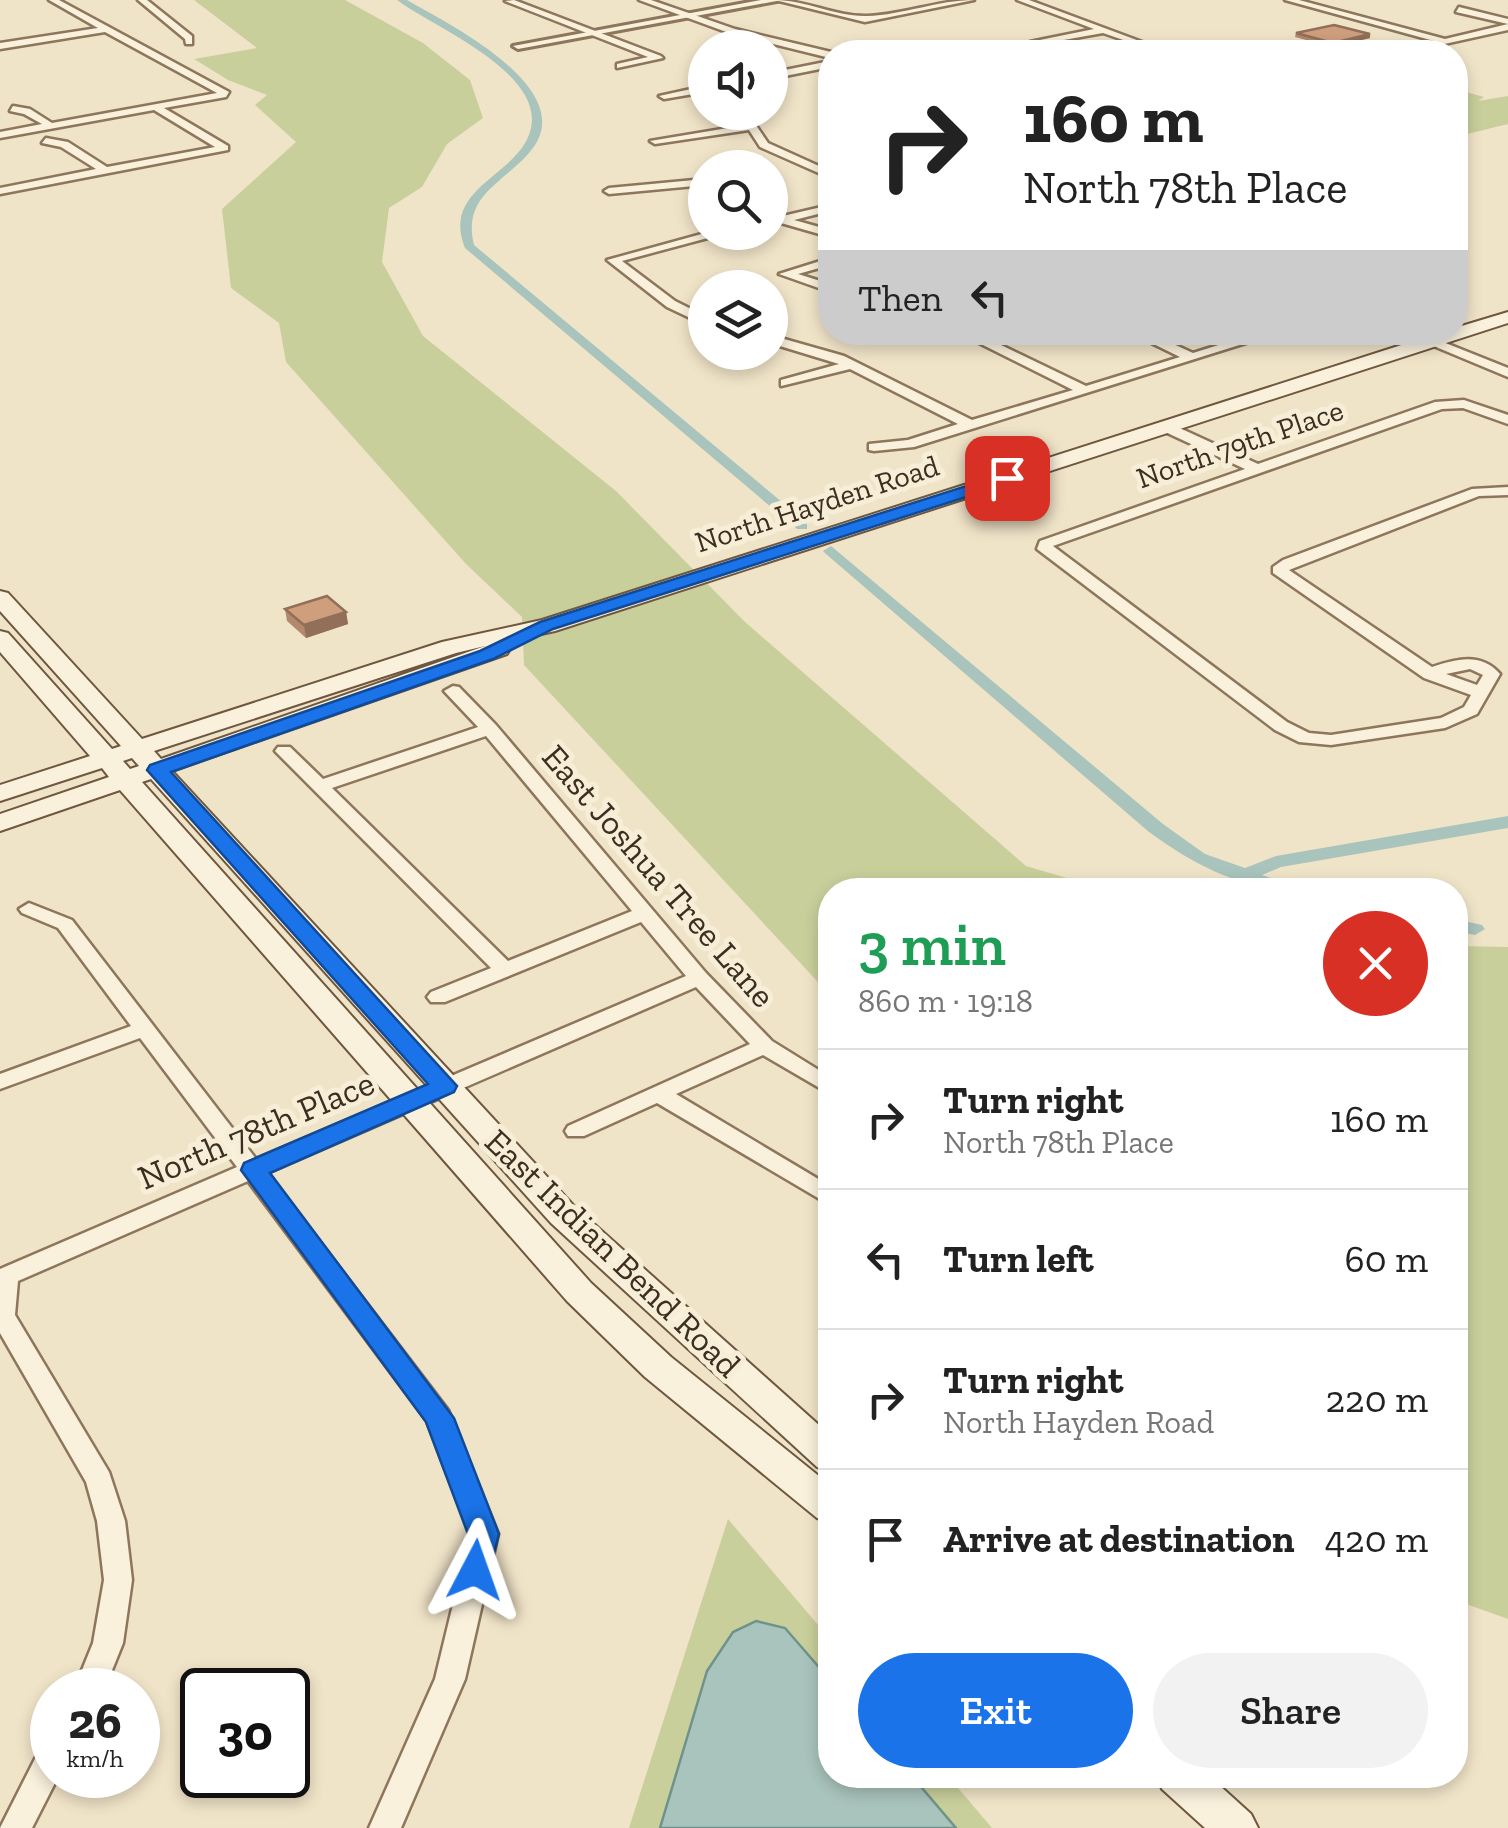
<!DOCTYPE html>
<meta charset="utf-8">
<style>
:root{--surface:#fff;--page:#f2f2f2;--text:#222;--muted:#767676;--line:#e0e0e0;--accent:#1a73e8}
body{margin:0;font-family:"Zilla Slab",serif;background:var(--page);color:var(--text);height:100vh;display:flex;flex-direction:column;font-size:38px;white-space:nowrap}
*{box-sizing:border-box;margin:0}
p{font-size:32px;color:var(--muted)}
.icon{flex:none;width:55px;height:55px;fill:none;stroke:currentColor;stroke-width:2;stroke-linecap:round;stroke-linejoin:round}
.map{position:relative;flex:1;overflow:hidden}
.panel{position:absolute;left:818px;top:878px;width:650px;height:910px;display:flex;flex-direction:column;background:var(--surface);border-radius:40px;box-shadow:0 5px 15px #0003}
.panel>*{flex:none}
.top-card{position:absolute;left:818px;top:40px;width:650px;height:305px;border-radius:40px;box-shadow:0 5px 15px #0003;background:#fff;color:var(--text);overflow:hidden}
.buttons{position:absolute;left:688px;top:30px;display:grid;gap:20px}
.buttons a{display:grid;place-items:center;width:100px;height:100px;border-radius:50%;background:var(--surface);box-shadow:0 5px 15px #0003;font-size:50px}
.speed{position:absolute;left:30px;top:1668px;display:flex;gap:20px;font-size:50px;font-weight:700;text-align:center}
.speed>*{display:grid;place-content:center;width:130px;height:130px;border-radius:50%;background:var(--surface);box-shadow:0 5px 15px #0003;line-height:1}
.speed small{font-size:25px;font-weight:400}
.speed .limit{border:5px solid #111;border-radius:15px;background:#fff;color:#111}
.pin{position:absolute;display:grid;place-items:center;width:85px;height:85px;color:#fff;margin:-42px;border-radius:20px;box-shadow:0 5px 15px #0006}
.me{position:absolute;width:110px;margin:-55px;rotate:4deg;stroke-linejoin:round;filter:drop-shadow(0 0 8px #0008)}
.turn{display:flex;align-items:center;gap:35px;height:210px;padding:0 40px;font-size:45px}
.turn .icon{width:130px;height:130px;stroke-width:2.5}
.turn b{display:block;font-size:70px;line-height:85px}
.then{display:flex;align-items:center;height:95px;padding:0 40px;background:#0003;gap:20px;font-size:38px}
.round{display:grid;place-items:center;flex:none;width:105px;height:105px;border-radius:52px;background:var(--page)}
.headline{display:flex;align-items:center;justify-content:space-between;height:170px;padding:0 40px}
h1{font-size:60px;font-weight:600;line-height:75px;color:#1e9e55}
.cta{display:flex;gap:20px;margin-top:auto;padding:20px 40px}
.cta a{flex:1;height:115px;border-radius:60px;background:var(--accent);color:#fff;font-size:40px;font-weight:600;line-height:115px;text-align:center}
.cta a+a{background:var(--page);color:var(--text)}
ul{padding:0;list-style:none}
li{display:flex;align-items:center;gap:30px;height:140px;padding:0 40px;border-top:2px solid var(--line)}
li div{flex:1}
li b{display:block;font-size:38px}
li em{font-style:normal}
.map>svg:first-child{display:block}
</style>
<div class="map">
<svg width="1508" height="1828" viewBox="0 0 1508 1828">
<rect width="100%" height="100%" fill="#f0e4c8"/>
<!-- green -->
<g fill="#c9cf9b">
<path d="M194 0H345L423 43 470 80 483 118 447 144 422 187 389 208 382 262 423 336 616 491 744 621 1026 866 1107 890H830V995L524 665 522 617 466 564 286 362 279 323 231 288 222 209 296 142 255 105 267 95 228 80 194 59 257 48Z"/>
<path d="M1455 89 1484 97 1478 101 1508 96V124L1455 137V107L1460 105H1455Z"/>
<path d="M1455 946 1508 947V1619L1455 1600V1323L1468 1289 1455 1284Z"/>
<path d="M728 1519 830 1639V1775H947L992 1828H629Z"/>
</g>
<!-- water -->
<path fill="#a9c4bc" stroke="#6f938a" stroke-width="2.5" d="M756 1621 785 1628 830 1680V1775H911L956 1828H660L707 1671 733 1632Z"/>
<g fill="none" stroke-linecap="round" stroke-linejoin="round">
<!-- canal -->
<g fill="#a9c4bc" fill-rule="evenodd">
<path d="M397 0H407C447 23 585 91 529 153 502 184 462 196 474 245L807 523V529H797L465 248C440 186 521 176 531 128 543 71 433 27 397 0Z"/>
<path d="M831 546 1163 824 1205 854 1245 868 1276 856 1508 816V828L1281 867 1262 875 1293 886 1296 890C1241 890 1193 864 1149 832L826 554 823 551Z"/>
<path d="M1455 919 1482 925 1485 929 1475 935 1455 931Z"/>
</g>
<defs>
<g id="minor">
<path d="M49 0H59L229 92 226 97 164 108 228 146V150L0 194V188L96 169 61 147 42 143 46 138 68 142 107 167 215 147 154 110 0 138V132L42 124 24 114 10 111 13 106 30 109 52 123 217 93 105 32 0 49V43L98 28Z"/>
<path d="M138 0H147L192 36V44H186L185 39Z"/>
<path d="M514 0 661 56 663 58 617 68V64L648 57 505 1Z"/>
<path d="M639 0H651L735 29 831 52 830 58 729 33Z"/>
<path d="M775 0C806 0 836 17 867 16 903 15 938 0 974 0L865 22Z"/>
<path d="M1017 0H1029L1169 52H1158L1103 33 1030 46V42L1094 29Z"/>
<path d="M1285 0H1299L1445 39 1508 24 1456 12 1459 7 1508 19V30L1408 52H1395L1434 41Z"/>
<path d="M895 49 899 52H887L888 50Z"/>
<path d="M830 61V67L770 79V73Z"/>
<path d="M705 86V92L664 99 659 96Z"/>
<path d="M737 112H747L768 143 830 171V178L760 147 749 130 655 144 650 141 746 125Z"/>
<path d="M705 179V185L609 194 604 191 609 188Z"/>
<path d="M830 205V211L794 220 830 230V237L781 223 770 225V219Z"/>
<path d="M709 232H730L622 261 675 301 705 316V325L667 307 607 260Z"/>
<path d="M830 258V265L798 274 830 284V292L779 274Z"/>
<path d="M957 332H974L1086 386 1180 357 1129 332H1147L1193 353 1260 332H1281L914 447 874 451 869 450V444L908 440 958 424 850 369 781 386V380L839 364 770 343V335L844 356 972 420 1073 390Z"/>
<path d="M1400 332H1418L1508 368V377Z"/>
<path d="M1464 400 1508 415V424L1463 408 1442 409 1053 546 1287 722 1309 733 1331 735 1441 718 1464 707 1471 695 1424 678 1273 573V567L1283 560 1472 489 1508 487V495L1479 496 1289 570 1432 667C1456 659 1481 652 1500 674L1477 714 1445 728 1331 745 1299 742 1275 730 1037 549 1040 541 1245 469 1163 431V425H1173L1258 464 1435 402ZM1470 669 1483 675 1477 685 1446 674Z"/>
<path d="M453 686 459 687 496 725 706 973 772 1041 830 1077V1094L763 1055 676 1094 830 1186V1205L657 1103 584 1136H568L565 1131 568 1126 750 1044 696 987 267 1173 448 1410 498 1534 465 1679 401 1828H369L435 1679 470 1534 427 1421 248 1181 18 1281 15 1315 109 1472 125 1521 132 1580 123 1643 104 1690H74L93 1643 104 1580 97 1521 86 1482 0 1333V1269L237 1167 140 1038 0 1089V1074L131 1026 58 928 22 913 19 909 29 903 72 920 256 1159 686 976 641 922 445 1002H431L427 997 431 992 491 968 275 751 278 747H290L323 779 478 727 444 691ZM486 736 632 911 508 961 332 788Z"/>
<path d="M52 1743V1775H59L32 1828H0L41 1747Z"/>
</g>
<path id="tertiary" d="M761 0H782L518 49 513 46Z"/>
<g id="secondary">
<path d="M1508 312V323L555 631 501 643 510 649 507 654 172 771 575 1207 830 1435V1472L817 1467 551 1223 151 779 142 782 591 1283 671 1357 830 1485V1522L817 1518 645 1377 567 1301 120 790 0 831V814L109 777 102 768 0 801V785L90 756 0 652V631L8 633 112 749 121 746 0 611V591L8 593 142 739 442 642 542 620 1442 332H1455V328ZM485 646 161 759 154 751 456 653ZM132 758 139 766 130 769 123 761Z"/>
<path d="M1156 1775H1208L1251 1814 1258 1828H1205L1162 1789Z"/>
</g>
</defs>
<!-- minor casing -->
<use href="#minor" stroke="#8d765c" stroke-width="5"/>
<!-- tertiary casing -->
<use href="#tertiary" stroke="#8d765c" stroke-width="6"/>
<!-- secondary casing -->
<use href="#secondary" stroke="#6f573f" stroke-width="4"/>
<!-- minor -->
<use href="#minor" fill="#faf1dc" fill-rule="evenodd"/>
<!-- tertiary -->
<use href="#tertiary" fill="#faf1dc" fill-rule="evenodd"/>
<!-- secondary -->
<use href="#secondary" fill="#faf1dc" fill-rule="evenodd"/>
</g>
<!-- wall -->
<g fill="#b2896c">
<path d="M1296 33 1370 38 1332 47 1295 37Z"/>
<path d="M285 609 346 612 348 624 306 638 287 621Z"/>
</g>
<!-- shaded-wall -->
<g fill="#916f58">
<path d="M1370 34V38L1332 47 1333 43Z"/>
<path d="M346 612 348 624 306 638 304 625Z"/>
</g>
<!-- building -->
<g fill="#cf9f7d" stroke="#916f58" stroke-width="2.5">
<path d="M1334 25 1370 34 1333 43 1296 33Z"/>
<path d="M327 596 346 612 304 625 285 609Z"/>
</g>
<!-- route -->
<path fill="#1a73e8" stroke="#114b97" stroke-width="2.5" d="M1007 473 1013 475V482L553 629 493 659 171 772 457 1086 454 1092 270 1173 454 1418 499 1534 487 1580 475 1584 464 1580 459 1570 468 1534 426 1422 241 1170 244 1163 428 1084 147 770 150 765 480 651 540 622Z"/>
<g text-anchor="middle" dominant-baseline="central" stroke-width="10" stroke-linejoin="round" paint-order="stroke">
<!-- far-street labels -->
<g font-size="30" fill="#3d2e20" stroke="#f7eed8">
<text transform="translate(1240 444) rotate(-19)">North 79th Place</text>
<text transform="translate(817 504) rotate(-18)">North Hayden Road</text>
</g>
<!-- street labels -->
<g font-size="35" fill="#3d2e20" stroke="#f7eed8">
<text transform="translate(659 876) rotate(49)">East Joshua Tree Lane</text>
<text transform="translate(256 1130) rotate(-23)">North 78th Place</text>
<text transform="translate(613 1253) rotate(44)">East Indian Bend Road</text>
</g>
</g>
</svg>
<div class="buttons">
<a><svg class="icon" aria-label="sound" viewBox="0 0 24 24"><path d="M4 9h4l5-4v14l-5-4H4zM17 9q2 3 0 6"/></svg></a>
<a><svg class="icon" aria-label="search" viewBox="0 0 24 24"><circle cx="10" cy="10" r="6"/><path d="M15 15l6 6"/></svg></a>
<a><svg class="icon" aria-label="layers" viewBox="0 0 24 24"><path d="M12 4l9 5-9 5-9-5zM3 14l9 5 9-5"/></svg></a>
</div>
<div class="speed"><div>26<small>km/h</small></div><div class="limit">30</div></div>
<div class="pin" style="left:1007px;top:478px;background:#d93025"><svg class="icon" aria-label="arrive" viewBox="0 0 24 24"><path d="M6 21V4h12l-3 4 3 4H6"/></svg></div>
<svg class="me" style="left:475px;top:1570px" viewBox="-20 -20 40 40"><path d="M0-17L14 15 0 8-14 15z" fill="#1a73e8" stroke="#fff" stroke-width="4"/></svg>
<div class="top-card">
<div class="turn"><svg class="icon" aria-label="right" viewBox="0 0 24 24"><path d="M7 20v-9h11M14 6l5 5-5 5"/></svg><div><b>160 m</b>North 78th Place</div></div>
<div class="then">Then<svg class="icon" aria-label="left" viewBox="0 0 24 24"><path d="M17 20v-9H6M10 6l-5 5 5 5"/></svg></div>
</div>
<section class="panel">
<div class="headline"><div><h1>3 min</h1><p>860 m · 19:18</p></div><a class="round" style="background:#d93025;color:#fff"><svg class="icon" aria-label="close" viewBox="0 0 24 24"><path d="M6 6l12 12M18 6L6 18"/></svg></a></div>
<ul>
<li><svg class="icon" aria-label="right" viewBox="0 0 24 24"><path d="M7 20v-9h11M14 6l5 5-5 5"/></svg><div><b>Turn right</b><p>North 78th Place</p></div><em>160 m</em></li>
<li><svg class="icon" aria-label="left" viewBox="0 0 24 24"><path d="M17 20v-9H6M10 6l-5 5 5 5"/></svg><div><b>Turn left</b></div><em>60 m</em></li>
<li><svg class="icon" aria-label="right" viewBox="0 0 24 24"><path d="M7 20v-9h11M14 6l5 5-5 5"/></svg><div><b>Turn right</b><p>North Hayden Road</p></div><em>220 m</em></li>
<li><svg class="icon" aria-label="arrive" viewBox="0 0 24 24"><path d="M6 21V4h12l-3 4 3 4H6"/></svg><div><b>Arrive at destination</b></div><em>420 m</em></li>
</ul>
<div class="cta"><a>Exit</a><a>Share</a></div>
</section>
</div>
